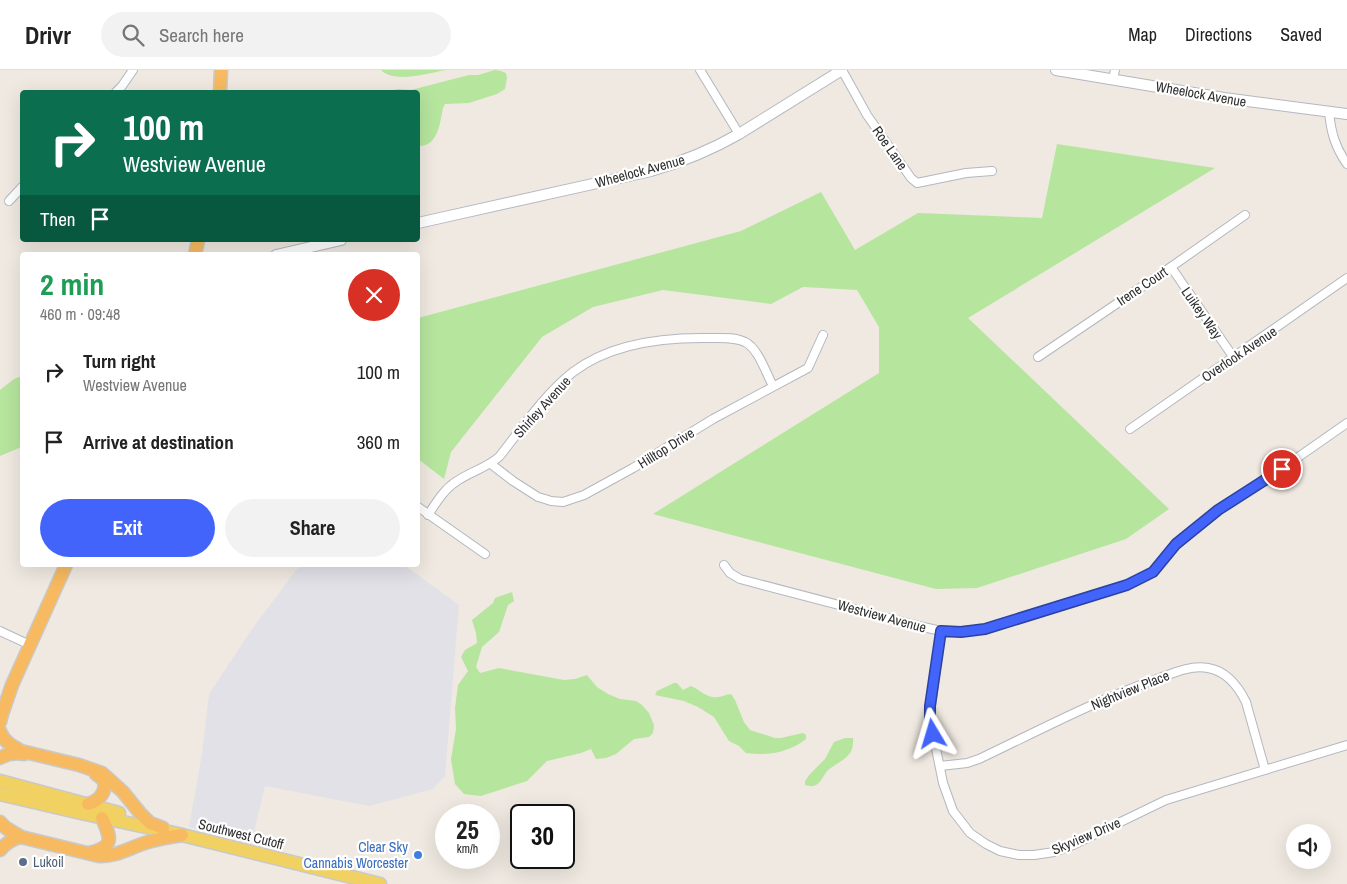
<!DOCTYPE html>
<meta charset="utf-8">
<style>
:root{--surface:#fff;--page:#f2f2f2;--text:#222;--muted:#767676;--line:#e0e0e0;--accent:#4264fb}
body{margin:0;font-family:"Archivo Narrow",sans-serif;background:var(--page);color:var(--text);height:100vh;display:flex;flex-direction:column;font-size:19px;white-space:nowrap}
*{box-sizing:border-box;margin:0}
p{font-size:16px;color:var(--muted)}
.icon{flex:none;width:28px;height:28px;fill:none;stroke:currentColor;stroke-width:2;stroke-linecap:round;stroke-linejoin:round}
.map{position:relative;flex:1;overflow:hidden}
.drawer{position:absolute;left:20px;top:182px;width:400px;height:315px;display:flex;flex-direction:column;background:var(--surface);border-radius:5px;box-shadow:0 5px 20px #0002}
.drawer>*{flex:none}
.guide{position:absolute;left:20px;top:20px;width:400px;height:152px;border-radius:5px;box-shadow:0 5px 20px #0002;background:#0b6e4f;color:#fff;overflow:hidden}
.buttons{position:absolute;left:1286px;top:754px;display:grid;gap:10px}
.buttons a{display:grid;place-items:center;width:45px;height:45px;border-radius:50%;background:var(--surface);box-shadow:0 5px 20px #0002;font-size:25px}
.speed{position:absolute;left:435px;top:734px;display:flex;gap:10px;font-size:25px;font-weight:700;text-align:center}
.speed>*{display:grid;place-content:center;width:65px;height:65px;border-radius:50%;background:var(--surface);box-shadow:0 5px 20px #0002;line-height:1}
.speed small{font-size:12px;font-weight:400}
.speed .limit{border:2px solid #111;border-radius:8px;background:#fff;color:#111}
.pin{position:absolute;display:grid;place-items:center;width:42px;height:42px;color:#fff;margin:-21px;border:2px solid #fff;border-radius:50%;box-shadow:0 1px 5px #0007}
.me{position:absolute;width:55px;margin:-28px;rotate:353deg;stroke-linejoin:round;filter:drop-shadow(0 0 4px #0008)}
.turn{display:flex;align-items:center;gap:18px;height:105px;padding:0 20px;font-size:22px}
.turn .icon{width:65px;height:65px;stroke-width:2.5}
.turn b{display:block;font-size:35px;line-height:42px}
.then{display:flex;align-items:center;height:48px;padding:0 20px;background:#0003;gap:10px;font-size:19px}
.round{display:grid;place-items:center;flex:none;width:52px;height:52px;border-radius:26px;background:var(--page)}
.headline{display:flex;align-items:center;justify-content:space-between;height:85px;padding:0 20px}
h1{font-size:30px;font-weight:700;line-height:38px;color:#1e9e55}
.cta{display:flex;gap:10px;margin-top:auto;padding:10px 20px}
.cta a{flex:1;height:58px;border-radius:30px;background:var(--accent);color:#fff;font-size:20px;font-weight:700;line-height:58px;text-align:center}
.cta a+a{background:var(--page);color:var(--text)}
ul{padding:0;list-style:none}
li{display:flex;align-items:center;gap:15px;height:70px;padding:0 20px}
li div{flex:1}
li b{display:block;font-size:19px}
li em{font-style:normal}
header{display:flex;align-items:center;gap:30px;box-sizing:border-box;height:70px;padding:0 25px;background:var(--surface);border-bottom:1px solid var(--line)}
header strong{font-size:24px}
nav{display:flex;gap:28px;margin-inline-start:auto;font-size:18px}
.search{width:350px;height:45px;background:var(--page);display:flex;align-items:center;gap:12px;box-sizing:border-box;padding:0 18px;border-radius:28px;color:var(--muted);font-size:19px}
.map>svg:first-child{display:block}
</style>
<header>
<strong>Drivr</strong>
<div class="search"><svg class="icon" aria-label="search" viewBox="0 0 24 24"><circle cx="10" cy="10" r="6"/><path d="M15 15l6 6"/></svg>Search here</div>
<nav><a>Map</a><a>Directions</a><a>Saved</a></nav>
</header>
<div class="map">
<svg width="1347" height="814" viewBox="0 0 1347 814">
<rect width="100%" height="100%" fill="#efe9e1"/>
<!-- industrial -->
<path fill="#e3e1e8" d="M300 495H404L459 535 445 706 433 719 369 736 265 716 251 774 189 757 202 684 209 624 252 559Z"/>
<!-- green -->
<g fill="#b6e59e">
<path d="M381 0H446C428 3 395 14 381 0Z"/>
<path d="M495 0 501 1 506 3 507 8 505 19 497 24 469 33 445 34 443 38C440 53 438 77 418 76V22H385L398 19 411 20 469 5H478Z"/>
<path d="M1057 74 1215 98 968 248 1169 439 1126 469 977 518 936 519 653 444 879 303V257L857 220 803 217 771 234 663 220 593 237 542 267 451 382 444 409 418 389V248L741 161 821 122 855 180 918 143 1042 148Z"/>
<path d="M19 307H22V375L19 378 0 386V320L14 309Z"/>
<path d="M512 522 514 531 508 535 499 562 482 577 476 597 480 603 499 598 564 610 575 609 587 605 597 617 608 624 620 629 636 631 642 635 649 643 654 655 653 663 649 667 634 669 616 684 606 688 596 689 591 679 581 683 547 691 527 711 481 726 464 724 455 714 451 689 456 659 455 638 458 615 468 601 461 587 465 580 477 573 476 563 472 550 493 533 495 528Z"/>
<path d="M674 613H677L683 620 691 616C700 620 708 629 718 627 723 627 726 624 731 624L735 630 744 652 750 660 775 668H781L803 663 806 665V669C788 683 767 686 746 683L739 676 729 671 714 647 698 637 684 631 655 625 657 621Z"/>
<path d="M845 668H853C854 684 847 687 835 695 833 697 830 698 828 700 821 708 820 720 805 715V711L810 704 825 689 834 672Z"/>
</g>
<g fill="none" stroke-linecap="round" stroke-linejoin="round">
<defs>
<g id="minor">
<path d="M700 0 739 64"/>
<path d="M842 0 867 45 911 108 917 113 966 103 992 101"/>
<path d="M1113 9 1115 0"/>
<path d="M116 22 122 16 133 0"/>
<path d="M1329 42C1331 62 1335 77 1347 94"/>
<path d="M9 131 22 117"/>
<path d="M1171 197 1234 288"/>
<path d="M1038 287 1171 197 1245 145"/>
<path d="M1130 359 1347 208"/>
<path d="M491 394 513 411 538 427 545 429 551 431 563 432 584 425 633 398 713 349 808 298 823 265"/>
<path d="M418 437 485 484"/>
<path d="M428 445C436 433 444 419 457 411 470 402 486 398 499 387 522 358 544 325 573 302 611 273 665 267 711 268 722 268 735 267 745 272 758 278 766 303 773 316"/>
<path d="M724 495 730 503 740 509 919 556 941 561H961L985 559 1127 515 1153 502 1176 474 1218 440 1264 411 1347 353"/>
<path d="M0 561 30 575"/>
<path d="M941 561 931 636 930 649 943 713 953 741 970 763 986 774 1000 781 1019 785H1034L1054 782 1073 775 1166 730 1347 675"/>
<path d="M940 696 967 693 979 689C1038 661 1096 630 1157 609 1173 603 1190 595 1208 598 1227 601 1238 616 1246 632L1265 700"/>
</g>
<g id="tertiary">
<path d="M1056 0 1224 28 1347 44"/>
<path d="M418 153 651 101C682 92 711 80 739 64L842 0"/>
<path d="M276 185 341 170"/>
</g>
<g id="primary">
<path d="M0 711 119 743"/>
<path d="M0 724 81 743 174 763 380 814"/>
</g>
<g id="trunk">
<path d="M220 22 221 0"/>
<path d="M195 185 198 170"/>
<path d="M0 652 2 644 12 615 66 495"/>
<path d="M0 661C3 671 12 676 21 681L79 695 102 703 123 722 140 743 150 753 163 758"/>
<path d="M0 688C8 683 15 682 24 684"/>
<path d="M88 734C99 731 107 722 104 710L96 704"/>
<path d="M0 752 6 758 21 767 99 786C114 787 128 779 142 774 155 769 168 767 182 765"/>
<path d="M0 780C6 773 12 769 21 767"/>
<path d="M89 783C115 777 111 768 102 748"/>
</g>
</defs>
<!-- minor casing -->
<use href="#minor" stroke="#b4b7c1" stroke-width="10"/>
<!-- tertiary casing -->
<use href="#tertiary" stroke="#b4b7c1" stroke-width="12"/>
<!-- primary casing -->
<use href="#primary" stroke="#c9c9c9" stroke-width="15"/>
<!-- trunk casing -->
<use href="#trunk" stroke="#c9c9c9" stroke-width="15"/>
<!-- minor -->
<use href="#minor" stroke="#fff" stroke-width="8"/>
<!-- tertiary -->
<use href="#tertiary" stroke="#fff" stroke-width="10"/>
<!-- primary -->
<use href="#primary" stroke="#f2d163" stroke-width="12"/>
<!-- trunk -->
<use href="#trunk" stroke="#f8ba60" stroke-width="12"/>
</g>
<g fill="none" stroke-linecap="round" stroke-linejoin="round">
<defs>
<path id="route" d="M933 664 930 649V636L941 561 961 562 985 559 1127 515 1153 502 1176 474 1218 440 1282 399"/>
</defs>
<!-- route casing -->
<use href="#route" stroke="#2b41a3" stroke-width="12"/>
<!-- route -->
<use href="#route" stroke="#4264fb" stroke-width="9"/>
</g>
<!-- markers -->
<circle fill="#3f7fe0" stroke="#fff" stroke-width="2" cx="418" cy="785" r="5"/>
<circle fill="#5c6f8a" stroke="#fff" stroke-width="2" cx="23" cy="792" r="5"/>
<g text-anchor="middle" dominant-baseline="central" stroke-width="4.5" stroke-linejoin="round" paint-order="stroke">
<!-- street labels -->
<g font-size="14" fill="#2e2e2e" stroke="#fff">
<text transform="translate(1201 24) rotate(10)">Wheelock Avenue</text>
<text transform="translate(890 78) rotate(55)">Roe Lane</text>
<text transform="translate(640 101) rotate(-15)">Wheelock Avenue</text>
<text transform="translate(1142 216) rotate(-34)">Irene Court</text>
<text transform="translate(1202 243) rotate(55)">Luikey Way</text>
<text transform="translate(1239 284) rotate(-34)">Overlook Avenue</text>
<text transform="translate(542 337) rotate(-48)">Shirley Avenue</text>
<text transform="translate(666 378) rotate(-32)">Hilltop Drive</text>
<text transform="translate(882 546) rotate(15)">Westview Avenue</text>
<text transform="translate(1130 620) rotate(-22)">Nightview Place</text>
<text transform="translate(241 764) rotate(14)">Southwest Cutoff</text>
<text transform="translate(1086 766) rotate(-23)">Skyview Drive</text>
</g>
<!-- shop labels -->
<g font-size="14" fill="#366cbe" stroke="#fff" text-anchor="end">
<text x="408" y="777">Clear Sky<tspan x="408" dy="16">Cannabis Worcester</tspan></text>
</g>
<!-- service labels -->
<g font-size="14" fill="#4e5e75" stroke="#fff" text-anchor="start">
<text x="33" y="792">Lukoil</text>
</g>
</g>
</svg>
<div class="buttons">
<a><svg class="icon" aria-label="sound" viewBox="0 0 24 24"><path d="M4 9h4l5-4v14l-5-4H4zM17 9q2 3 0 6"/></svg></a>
</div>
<div class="speed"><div>25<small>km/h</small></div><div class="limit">30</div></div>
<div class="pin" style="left:1282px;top:399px;background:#d93025"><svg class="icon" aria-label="arrive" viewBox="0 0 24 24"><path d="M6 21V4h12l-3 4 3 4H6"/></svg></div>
<svg class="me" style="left:933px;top:664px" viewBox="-20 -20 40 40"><path d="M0-17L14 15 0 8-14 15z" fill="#4264fb" stroke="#fff" stroke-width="4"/></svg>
<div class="guide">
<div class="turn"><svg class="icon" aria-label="right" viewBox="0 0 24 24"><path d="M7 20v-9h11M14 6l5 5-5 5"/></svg><div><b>100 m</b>Westview Avenue</div></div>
<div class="then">Then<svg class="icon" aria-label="arrive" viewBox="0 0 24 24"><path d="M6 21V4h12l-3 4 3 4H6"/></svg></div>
</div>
<section class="drawer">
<div class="headline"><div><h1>2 min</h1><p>460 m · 09:48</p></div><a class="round" style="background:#d93025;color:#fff"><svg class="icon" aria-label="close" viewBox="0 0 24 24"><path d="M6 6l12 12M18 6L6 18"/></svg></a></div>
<ul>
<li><svg class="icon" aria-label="right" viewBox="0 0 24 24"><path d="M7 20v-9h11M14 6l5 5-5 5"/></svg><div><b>Turn right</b><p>Westview Avenue</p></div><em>100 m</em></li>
<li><svg class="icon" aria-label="arrive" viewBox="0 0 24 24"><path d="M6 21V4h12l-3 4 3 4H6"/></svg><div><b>Arrive at destination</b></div><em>360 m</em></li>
</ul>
<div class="cta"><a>Exit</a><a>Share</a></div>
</section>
</div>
